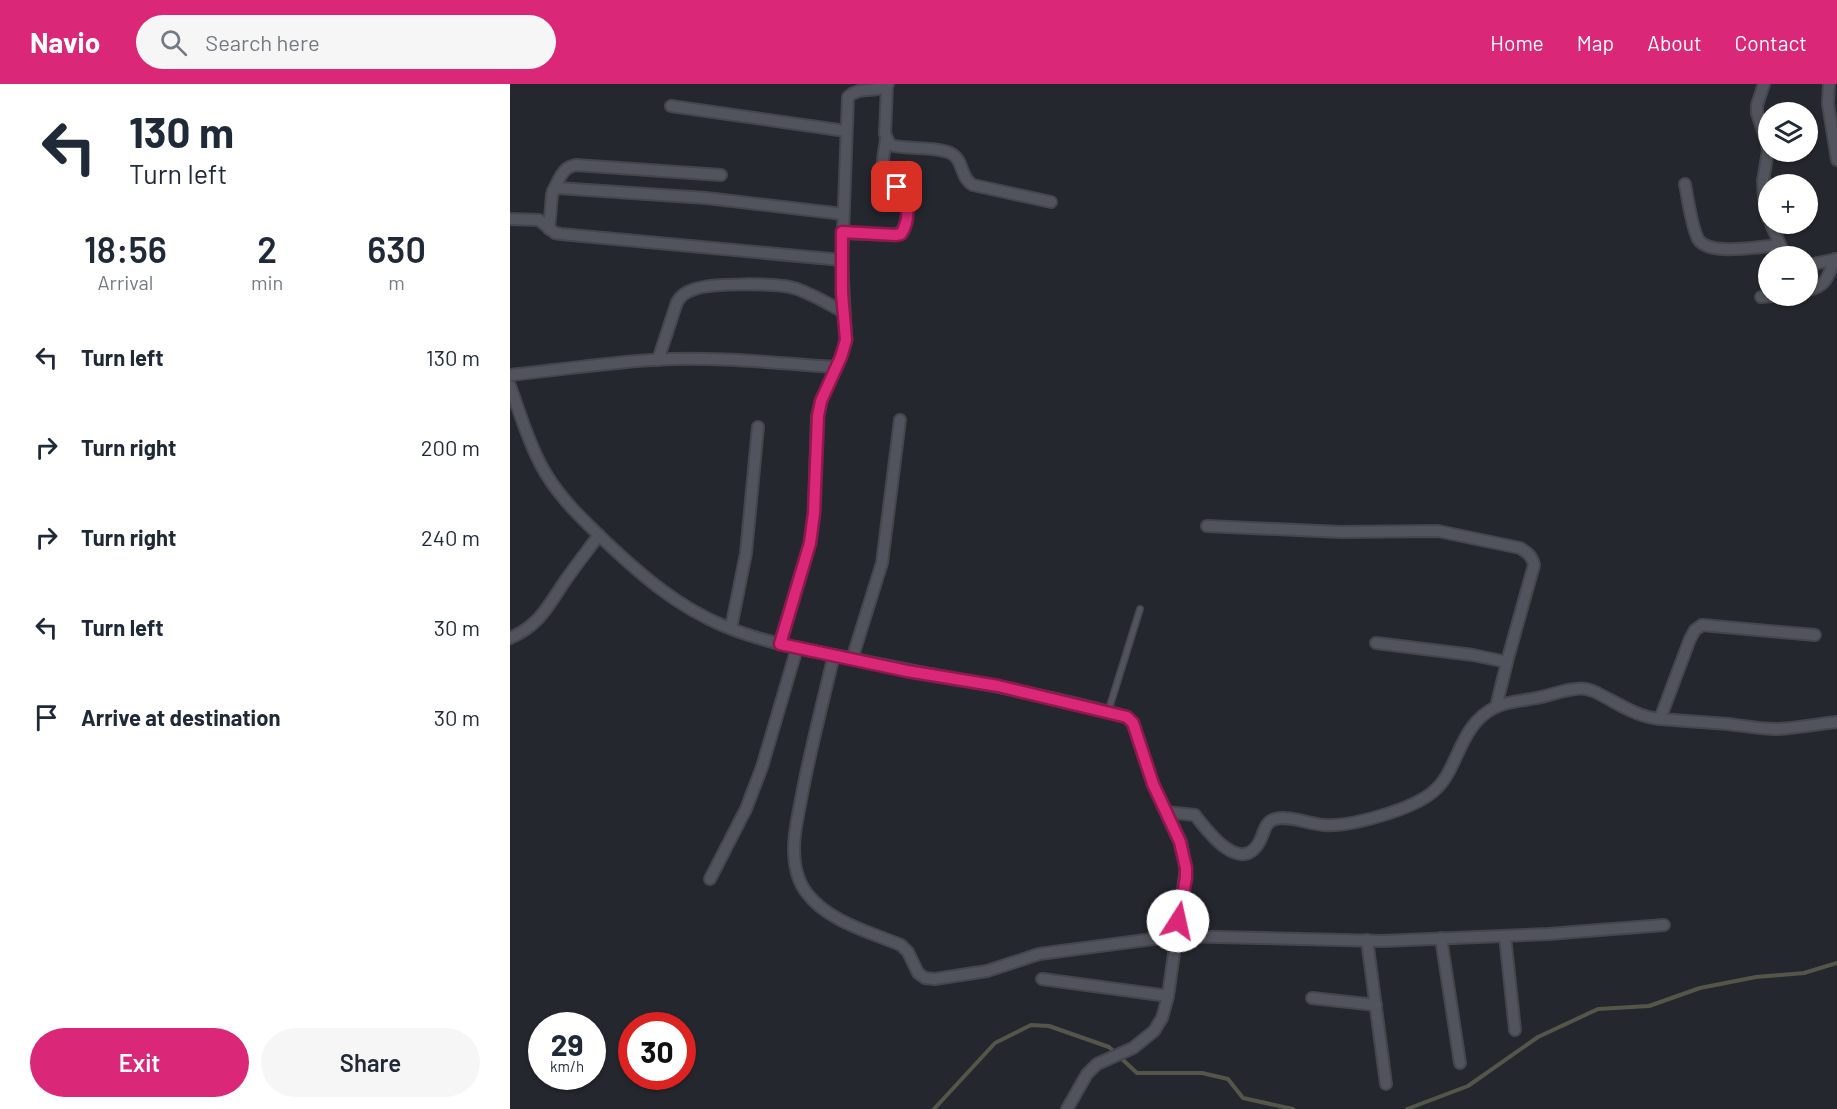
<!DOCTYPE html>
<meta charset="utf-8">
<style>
:root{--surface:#fff;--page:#f6f6f7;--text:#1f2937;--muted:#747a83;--accent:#db2777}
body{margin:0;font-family:Barlow,sans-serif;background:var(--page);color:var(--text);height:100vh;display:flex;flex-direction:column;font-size:22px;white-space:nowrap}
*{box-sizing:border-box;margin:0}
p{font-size:20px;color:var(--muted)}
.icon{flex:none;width:33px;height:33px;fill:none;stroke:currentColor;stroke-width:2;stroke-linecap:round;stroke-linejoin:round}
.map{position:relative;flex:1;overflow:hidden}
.sheet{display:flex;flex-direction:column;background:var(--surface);width:510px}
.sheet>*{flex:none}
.top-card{background:#fff;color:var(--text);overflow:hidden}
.fabs{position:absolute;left:1248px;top:18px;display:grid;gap:12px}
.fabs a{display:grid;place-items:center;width:60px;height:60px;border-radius:50%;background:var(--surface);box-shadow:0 2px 4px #0004;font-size:30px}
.speed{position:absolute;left:18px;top:928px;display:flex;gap:12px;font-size:30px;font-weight:700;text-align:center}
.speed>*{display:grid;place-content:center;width:78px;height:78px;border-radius:50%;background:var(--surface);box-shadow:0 2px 4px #0004;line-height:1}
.speed small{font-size:15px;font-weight:400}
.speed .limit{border:9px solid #d22;background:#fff;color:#111}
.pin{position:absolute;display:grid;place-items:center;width:51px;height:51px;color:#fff;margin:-26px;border-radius:12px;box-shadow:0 3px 9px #0006}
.me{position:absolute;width:66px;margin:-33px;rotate:10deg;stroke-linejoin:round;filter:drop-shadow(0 0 4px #0008)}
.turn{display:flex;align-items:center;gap:21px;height:126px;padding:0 30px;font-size:27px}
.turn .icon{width:78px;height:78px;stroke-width:2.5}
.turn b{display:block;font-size:42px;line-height:51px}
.eta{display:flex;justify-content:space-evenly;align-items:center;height:102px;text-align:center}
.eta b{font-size:36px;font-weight:600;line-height:42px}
.primary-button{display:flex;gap:12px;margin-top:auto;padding:12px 30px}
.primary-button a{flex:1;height:69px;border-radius:36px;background:var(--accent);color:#fff;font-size:24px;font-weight:600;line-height:69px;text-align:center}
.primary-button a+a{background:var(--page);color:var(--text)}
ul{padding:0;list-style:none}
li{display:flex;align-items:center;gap:18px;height:90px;padding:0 30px}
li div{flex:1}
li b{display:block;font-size:22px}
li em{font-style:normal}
header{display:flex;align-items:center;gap:36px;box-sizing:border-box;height:84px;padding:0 30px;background:var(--accent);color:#fff}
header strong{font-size:28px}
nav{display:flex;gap:33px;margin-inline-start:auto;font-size:21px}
.search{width:420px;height:54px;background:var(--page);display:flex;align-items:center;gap:15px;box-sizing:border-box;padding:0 21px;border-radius:33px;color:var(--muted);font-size:22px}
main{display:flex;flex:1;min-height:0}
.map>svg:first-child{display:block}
</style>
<header>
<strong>Navio</strong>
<div class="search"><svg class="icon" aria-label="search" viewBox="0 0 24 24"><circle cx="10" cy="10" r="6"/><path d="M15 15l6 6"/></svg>Search here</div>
<nav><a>Home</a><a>Map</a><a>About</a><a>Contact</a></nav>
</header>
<main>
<section class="sheet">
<div class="top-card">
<div class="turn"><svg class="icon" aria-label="left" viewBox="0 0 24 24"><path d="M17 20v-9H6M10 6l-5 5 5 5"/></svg><div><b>130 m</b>Turn left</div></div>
</div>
<div class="eta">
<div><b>18:56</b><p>Arrival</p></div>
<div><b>2</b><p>min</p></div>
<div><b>630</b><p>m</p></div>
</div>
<ul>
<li><svg class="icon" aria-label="left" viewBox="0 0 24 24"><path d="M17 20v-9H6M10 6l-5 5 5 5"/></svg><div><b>Turn left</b></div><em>130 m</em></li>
<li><svg class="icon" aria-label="right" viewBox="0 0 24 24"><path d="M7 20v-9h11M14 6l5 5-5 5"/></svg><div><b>Turn right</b></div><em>200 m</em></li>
<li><svg class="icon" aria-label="right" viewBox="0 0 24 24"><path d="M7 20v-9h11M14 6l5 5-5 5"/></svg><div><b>Turn right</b></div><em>240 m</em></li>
<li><svg class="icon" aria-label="left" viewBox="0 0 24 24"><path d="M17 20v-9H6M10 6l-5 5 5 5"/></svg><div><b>Turn left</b></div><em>30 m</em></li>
<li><svg class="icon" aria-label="arrive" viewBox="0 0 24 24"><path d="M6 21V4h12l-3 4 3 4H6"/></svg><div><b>Arrive at destination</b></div><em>30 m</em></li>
</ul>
<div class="primary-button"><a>Exit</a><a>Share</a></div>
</section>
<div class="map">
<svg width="1327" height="1025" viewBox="0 0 1327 1025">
<rect width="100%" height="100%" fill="#25272f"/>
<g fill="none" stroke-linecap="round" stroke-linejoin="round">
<!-- stream -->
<g stroke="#535649" stroke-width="4">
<path d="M424 1025 485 959 521 941 539 942 599 963 627 989H692L718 995 733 1014 783 1025"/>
<path d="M897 1025 958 1002 1028 953 1088 925 1139 922 1190 904 1246 893 1294 889 1327 879"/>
</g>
<defs>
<path id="service" d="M598 628 630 525"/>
<g id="minor">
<path d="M1254 0 1247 21V29L1257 59 1258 67 1253 97 1254 114 1258 134"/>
<path d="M1319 0 1318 20 1327 76"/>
<path d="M377 1 375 50 380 61C397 66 429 62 442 70 454 77 450 94 463 101L541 118"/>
<path d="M161 22 336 47"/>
<path d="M1175 100C1178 115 1181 141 1188 155 1199 173 1251 162 1270 161"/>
<path d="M43 107C49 96 52 83 66 81L211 91"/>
<path d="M0 135 29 136 45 149 51 150 332 176"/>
<path d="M1261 140 1275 172"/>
<path d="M39 145 42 111 43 107 48 104 196 114 333 130"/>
<path d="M332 149 386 151 393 146C398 134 401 115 390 105 384 100 374 98 373 89 371 79 375 65 376 55"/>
<path d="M1298 181 1327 175"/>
<path d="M1298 206C1317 202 1318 192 1325 175"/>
<path d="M1251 213 1262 212"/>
<path d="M148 276 167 218C171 211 178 207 185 205 202 199 266 199 284 204 301 209 318 220 334 228"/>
<path d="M0 291C47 286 95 279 142 276 203 272 265 279 326 283"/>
<path d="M0 302C11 332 20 363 36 390 52 416 74 437 96 458 131 491 168 523 214 542 257 560 304 567 350 576 436 594 522 607 607 630L617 633 623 639 643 700 671 758 676 784 658 912 652 934 644 947 623 964 587 980 577 990 557 1025"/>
<path d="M697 442 830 448 928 447 1010 464C1018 469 1022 472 1024 481L998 574 986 623"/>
<path d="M221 544 236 469 248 343"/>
<path d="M0 554C30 541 38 522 55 497 66 481 78 466 89 451"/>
<path d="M866 559 963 571 997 578"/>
<path d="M270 560 300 459 304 429 307 332 311 317 331 273 336 256 332 176 338 13C350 1 365 11 378 0"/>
<path d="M324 571C313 617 301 663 292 710 289 728 284 746 284 764 284 779 287 796 296 808 317 837 359 848 391 861L398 868 408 889 415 894 425 895 477 887 529 870 666 852 872 857 1038 850 1154 841"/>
<path d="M342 575 372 479 390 336"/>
<path d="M1150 635 1180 555 1185 546 1192 541 1305 551"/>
<path d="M656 728 685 731C698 748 731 792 750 757 754 748 755 738 765 735 780 731 798 740 814 741 841 743 905 725 925 706 949 685 949 640 986 623 998 617 1013 617 1026 614 1039 612 1052 606 1066 605 1071 604 1078 605 1083 607 1105 617 1125 633 1150 635 1173 637 1196 638 1218 640 1234 642 1252 645 1268 645 1288 644 1308 640 1327 638"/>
<path d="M200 795 236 725 252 683 287 564"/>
<path d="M995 852 1005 946"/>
<path d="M931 854 950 979"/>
<path d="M857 856 876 1000"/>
<path d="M532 895 658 912"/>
<path d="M802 914 866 921"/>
</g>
</defs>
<!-- service casing -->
<use href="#service" stroke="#44464c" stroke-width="8"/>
<!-- minor casing -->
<use href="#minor" stroke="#44464c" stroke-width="14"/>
<!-- service -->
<use href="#service" stroke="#52545d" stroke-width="5"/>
<!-- minor -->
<use href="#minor" stroke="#52545d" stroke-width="10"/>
</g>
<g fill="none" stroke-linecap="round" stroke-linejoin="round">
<defs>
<path id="route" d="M387 103C400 113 400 137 391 150L386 151 332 148V209L336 256 331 273 311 317 308 332 304 429 300 459 270 560 397 587 488 602 617 633 623 639 643 700 670 758 676 784V794L668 837"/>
</defs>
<!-- route casing -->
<use href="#route" stroke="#8e194d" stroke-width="15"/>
<!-- route -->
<use href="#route" stroke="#db2777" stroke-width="10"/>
</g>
</svg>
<div class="fabs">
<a><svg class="icon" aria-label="layers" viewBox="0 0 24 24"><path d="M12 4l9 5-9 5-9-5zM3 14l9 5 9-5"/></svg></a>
<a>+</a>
<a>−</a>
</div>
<div class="speed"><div>29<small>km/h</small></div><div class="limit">30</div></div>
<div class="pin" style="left:387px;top:103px;background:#d93025"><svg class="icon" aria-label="arrive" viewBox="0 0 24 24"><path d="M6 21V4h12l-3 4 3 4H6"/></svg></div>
<svg class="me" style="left:668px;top:837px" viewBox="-20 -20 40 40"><circle r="19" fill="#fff"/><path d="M0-13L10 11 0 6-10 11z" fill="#db2777"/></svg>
</div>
</main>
